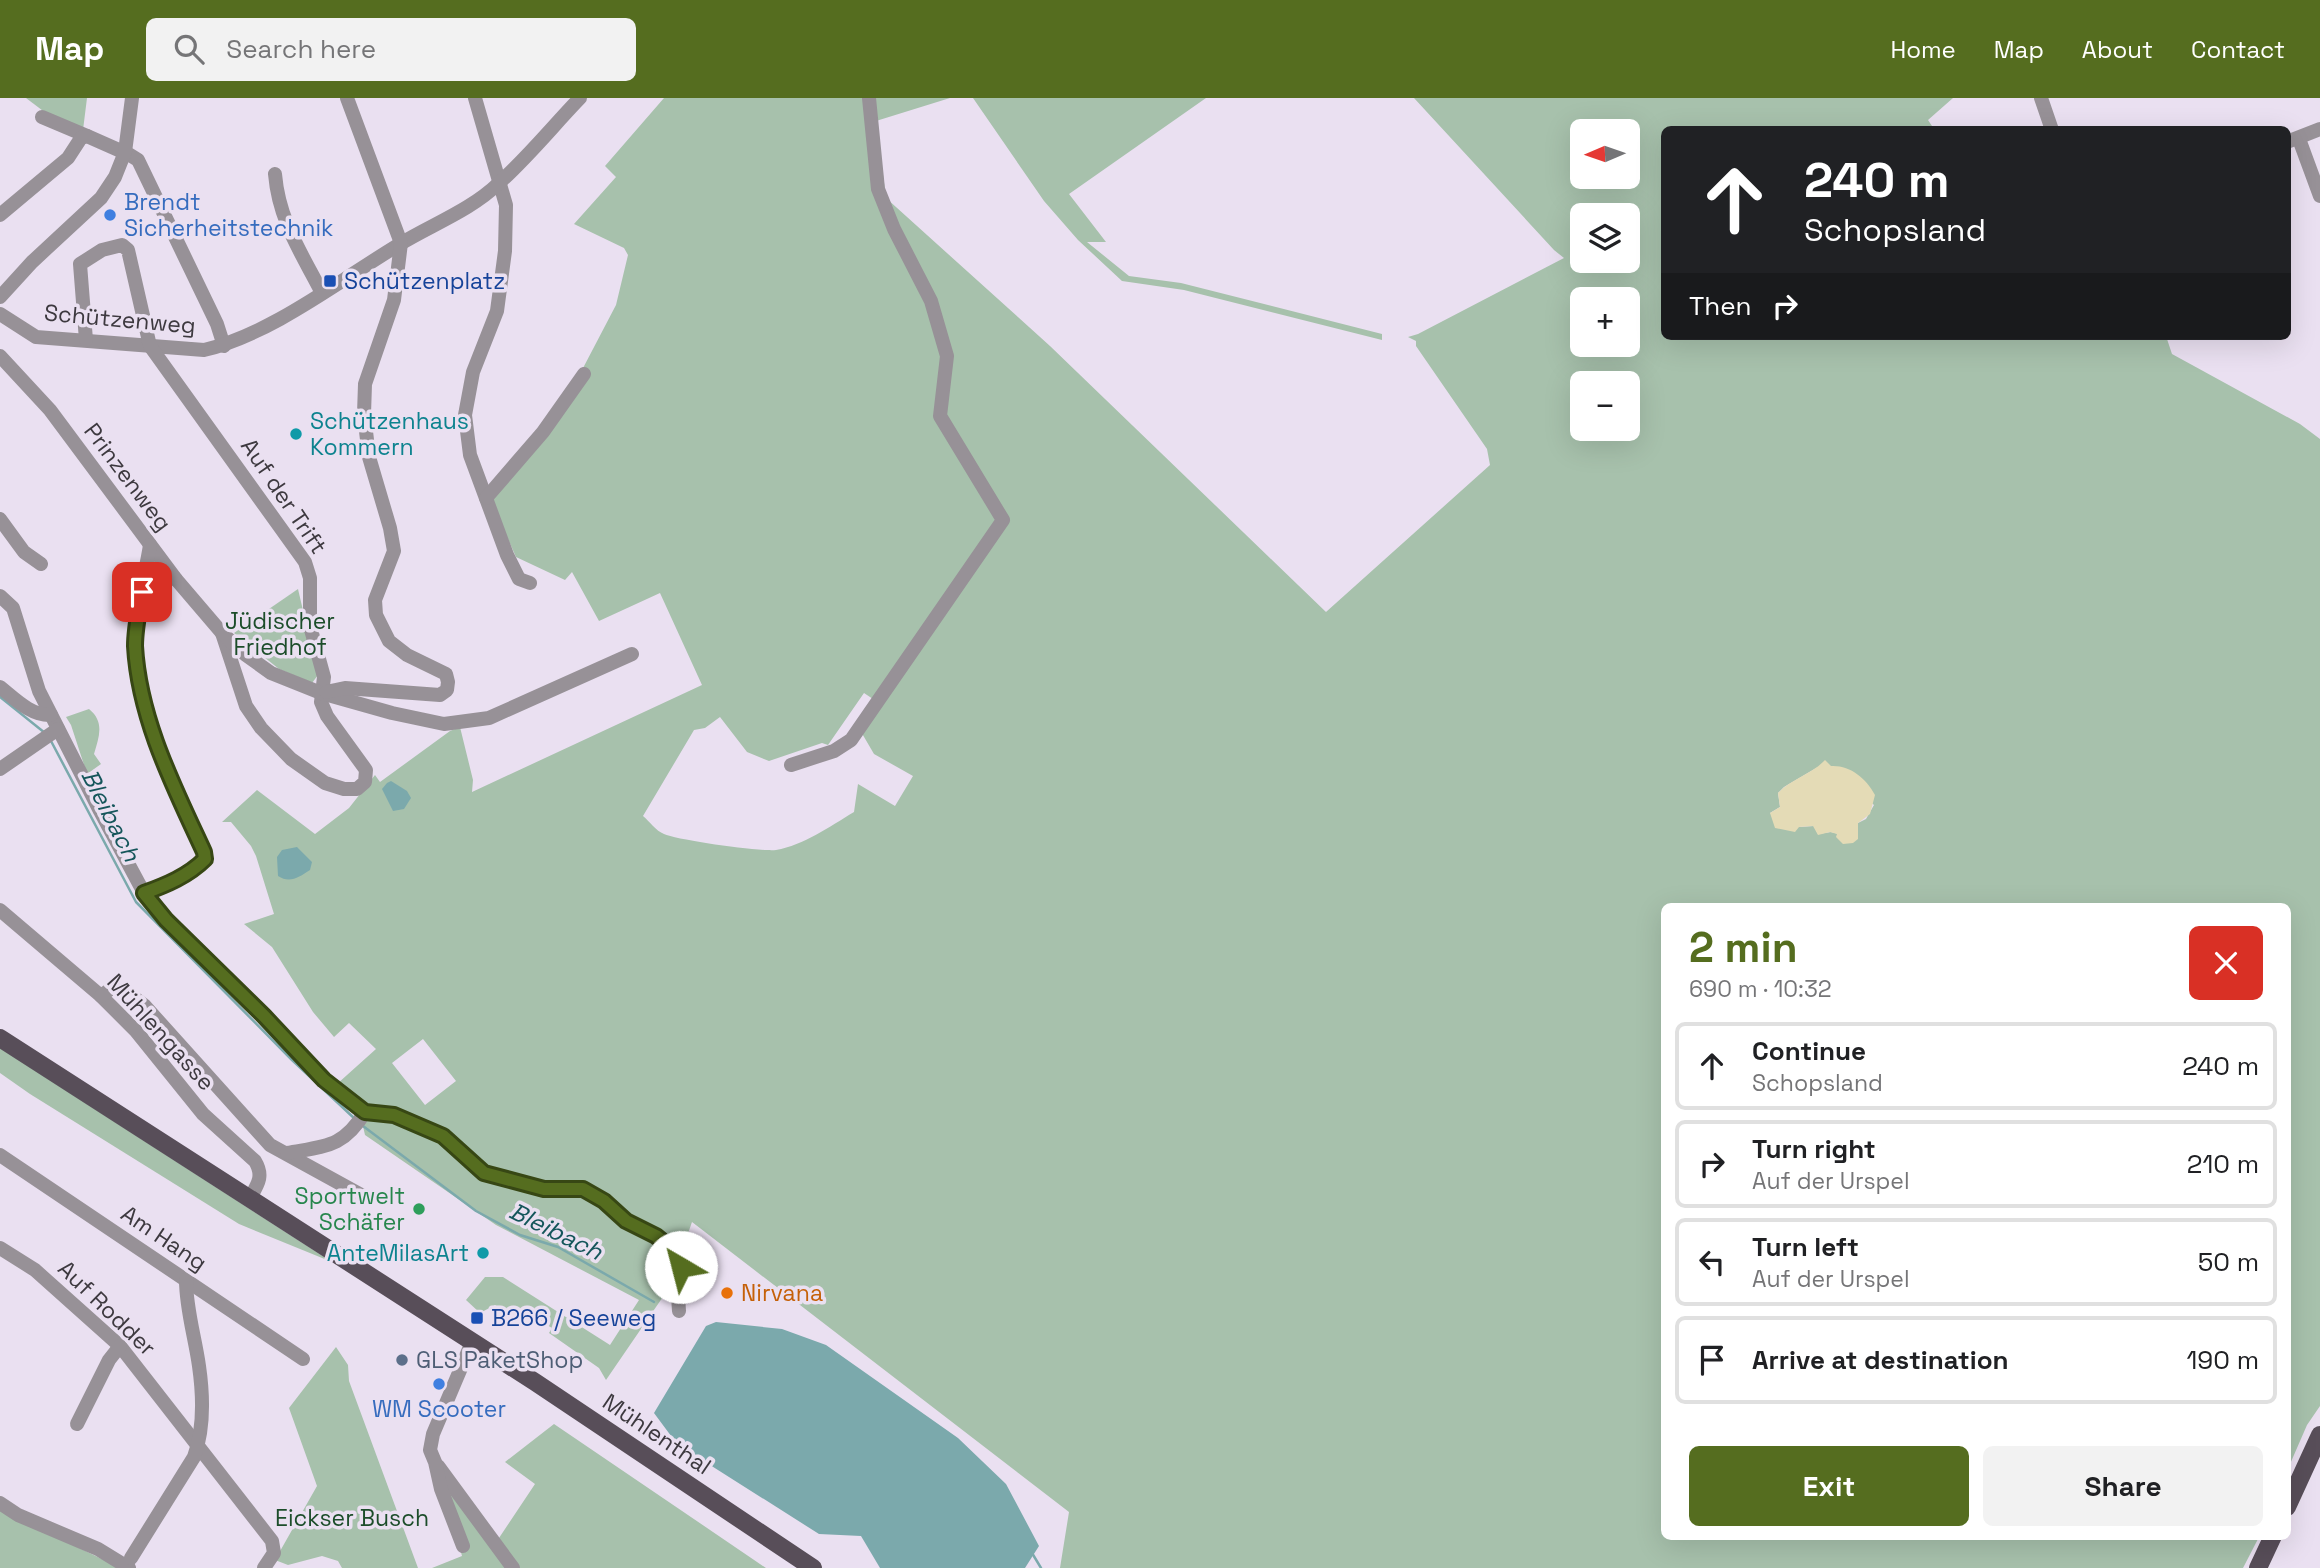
<!DOCTYPE html>
<meta charset="utf-8">
<style>
:root{--surface:#fff;--page:#f2f2f2;--text:#202124;--muted:#757577;--line:#e0e0e0;--accent:#556d1f}
body{margin:0;font-family:"Space Grotesk",sans-serif;background:var(--page);color:var(--text);height:100vh;display:flex;flex-direction:column;font-size:26px;white-space:nowrap}
*{box-sizing:border-box;margin:0}
p{font-size:23px;color:var(--muted)}
.icon{flex:none;width:38px;height:38px;fill:none;stroke:currentColor;stroke-width:2;stroke-linecap:round;stroke-linejoin:round}
.map{position:relative;flex:1;overflow:hidden}
.sheet{position:absolute;left:1661px;top:805px;width:630px;height:637px;display:flex;flex-direction:column;background:var(--surface);border-radius:10px;box-shadow:0 7px 28px #0002}
.sheet>*{flex:none}
.hud{position:absolute;left:1661px;top:28px;width:630px;height:214px;border-radius:10px;box-shadow:0 7px 28px #0002;background:#202124;color:#fff;overflow:hidden}
.needle{width:46px;rotate:268deg}
.controls{position:absolute;left:1570px;top:21px;display:grid;gap:14px}
.controls a{display:grid;place-items:center;width:70px;height:70px;border-radius:10px;background:var(--surface);box-shadow:0 7px 28px #0002;font-size:35px}
.pin{position:absolute;display:grid;place-items:center;width:60px;height:60px;color:#fff;margin:-30px;border-radius:14px;box-shadow:0 4px 10px #0006}
.me{position:absolute;width:77px;margin:-38px;rotate:323deg;stroke-linejoin:round;filter:drop-shadow(0 0 5px #0008)}
.turn{display:flex;align-items:center;gap:24px;height:147px;padding:0 28px;font-size:32px}
.turn .icon{width:91px;height:91px;stroke-width:2.5}
.turn b{display:block;font-size:49px;line-height:60px}
.then{display:flex;align-items:center;height:66px;padding:0 28px;background:#0003;gap:14px;font-size:26px}
.round{display:grid;place-items:center;flex:none;width:74px;height:74px;border-radius:10px;background:var(--page)}
.summary{display:flex;align-items:center;justify-content:space-between;height:119px;padding:0 28px}
h1{font-size:42px;font-weight:700;line-height:52px;color:var(--accent)}
.primary-button{display:flex;gap:14px;margin-top:auto;padding:14px 28px}
.primary-button a{flex:1;height:80px;border-radius:10px;background:var(--accent);color:#fff;font-size:28px;font-weight:700;line-height:80px;text-align:center}
.primary-button a+a{background:var(--page);color:var(--text)}
ul{padding:0;list-style:none}
li{display:flex;align-items:center;gap:21px;height:88px;margin:0 14px 10px;padding:0 14px;border:4px solid var(--line);border-radius:10px}
li div{flex:1}
li b{display:block;font-size:26px}
li em{font-style:normal}
header{display:flex;align-items:center;gap:42px;box-sizing:border-box;height:98px;padding:0 35px;background:var(--accent);color:#fff}
header strong{font-size:33px}
nav{display:flex;gap:38px;margin-inline-start:auto;font-size:24px}
.search{width:490px;height:63px;background:var(--page);display:flex;align-items:center;gap:18px;box-sizing:border-box;padding:0 24px;border-radius:10px;color:var(--muted);font-size:26px}
.map>svg:first-child{display:block}
</style>
<header>
<strong>Map</strong>
<div class="search"><svg class="icon" aria-label="search" viewBox="0 0 24 24"><circle cx="10" cy="10" r="6"/><path d="M15 15l6 6"/></svg>Search here</div>
<nav><a>Home</a><a>Map</a><a>About</a><a>Contact</a></nav>
</header>
<div class="map">
<svg width="2320" height="1470" viewBox="0 0 2320 1470">
<rect width="100%" height="100%" fill="#eae0f1"/>
<!-- green -->
<g fill="#a7c1ac" fill-rule="evenodd">
<path d="M26 0H87L83 32 55 22Z"/>
<path d="M664 0H950L876 23 886 100 1050 248 1326 514 1490 367 1487 351 1416 248V243L1408 239 1418 236 1564 160 1554 152 1414 0H1953L1928 22 1934 31 1664 32V238H2166L2172 256 2300 326 2320 341V1308L2307 1327 2287 1373V808H1664V1438L2259 1439 2243 1470H1060L1069 1414 692 1124 669 1190 606 1282 599 1270 549 1235 552 1230 530 1217 522 1227 495 1207 480 1215 466 1202 485 1179H503L610 1247 639 1202 496 1127 365 1037 357 1002 337 986 376 951 349 925 334 939 313 914 272 849 244 826 274 816 256 758 251 748 231 724H222L257 692 315 736 349 710 375 677 380 684 450 633 460 629 473 682 472 694 702 587 660 495 599 523 572 474 565 482 516 459 491 403 582 272 616 207 628 157 624 150 574 126 616 79 605 68ZM1582 33H1628V79H1582ZM1582 117H1628V163H1582ZM1582 201H1628V247H1582ZM1582 285H1628V331H1582ZM864 595 873 601 860 632 874 656 913 678 895 708 858 686 854 714C829 729 804 747 776 752 761 754 677 742 664 736 656 733 649 723 643 718L694 632 705 630 720 619 747 654 769 663 822 645 828 647ZM1831 668 1874 707 1866 721 1858 725V741L1831 734 1818 736 1814 728 1799 729 1770 715 1780 709 1778 695 1784 689 1818 669ZM423 941 456 983 425 1007 392 965Z"/>
<path d="M973 0H1206L1069 96 1106 144H1087L1129 178 1181 185 1382 236V242L1184 192 1122 183 1078 142 1044 103Z"/>
<path d="M298 491 318 577 312 585 279 571 234 535Z"/>
<path d="M89 611C105 624 99 639 94 656L101 666 87 676 71 627 66 619Z"/>
<path d="M0 950 332 1164 239 1126 30 996 0 975Z"/>
<path d="M336 1249 348 1267 349 1283 418 1470H342L338 1463 322 1458 288 1467 275 1462 317 1388 289 1310Z"/>
<path d="M554 1326 766 1470H516L497 1443 535 1386 505 1364Z"/>
<path d="M442 1382 511 1470H432L462 1458Z"/>
<path d="M0 1411 120 1470H0Z"/>
</g>
<!-- sand -->
<path fill="#e4dbb6" d="M1825 662 1831 668C1850 667 1866 680 1875 697L1870 716 1858 725V741L1853 745 1843 746 1836 739 1837 736 1830 734 1818 737 1813 728 1799 729 1795 734 1775 730 1770 715 1780 709 1778 695C1791 681 1812 676 1825 662Z"/>
<!-- water -->
<g fill="#7ba9ac">
<path d="M391 683 407 693 411 700 404 711 393 713 382 691 387 685Z"/>
<path d="M297 749 312 764 310 772C299 779 290 786 278 778L277 759 282 752Z"/>
<path d="M716 1224 782 1231 826 1247 958 1340 1006 1386 1039 1448 1025 1470H880L861 1438 819 1436 677 1346 654 1315 706 1228Z"/>
</g>
<g fill="none" stroke-linecap="round" stroke-linejoin="round">
<!-- stream -->
<g stroke="#7ba9ac" stroke-width="2.5">
<path d="M0 599 45 635"/>
<path d="M51 643 136 804 292 962 355 1021"/>
<path d="M363 1028 476 1113 520 1137 558 1149 654 1204"/>
<path d="M1032 1455 1041 1470"/>
</g>
<!-- minor -->
<g stroke="#979197" stroke-width="14">
<path d="M475 0 506 107 505 153 497 213 473 274 465 317 470 357 507 457 519 481 530 485"/>
<path d="M2041 0 2052 32"/>
<path d="M42 19 87 38"/>
<path d="M2299 41 2320 98"/>
<path d="M2287 44 2320 31"/>
<path d="M275 76C279 123 301 154 322 195"/>
<path d="M0 117 68 60 81 40 87 38 130 57 138 62 217 226 224 248"/>
<path d="M0 199 32 164 101 100 115 79 125 54 132 0"/>
<path d="M0 216 36 239 204 252C272 236 340 182 400 146 433 126 471 112 499 85 528 59 553 28 580 0"/>
<path d="M86 242 80 166 102 152 122 147 128 152 150 248 305 464 310 480V528L324 579 321 604 327 618 366 672 365 684 357 691H344L325 685 291 661 261 630 246 608 222 535"/>
<path d="M0 258 50 312 175 480 222 535 246 557 271 575 321 595 392 615 444 626 489 620 632 556"/>
<path d="M486 400 543 334 584 276"/>
<path d="M0 421 24 454 41 466"/>
<path d="M144 484 175 480"/>
<path d="M0 498 13 510 39 593 100 713 144 795 166 822 264 918 324 983 365 1014"/>
<path d="M0 589C15 601 31 618 51 617"/>
<path d="M326 594 345 590 440 597 447 592 448 584 446 576 407 557 389 543 376 517 375 502 394 453 390 430 369 359 364 316 365 286 394 202 401 145 347 0"/>
<path d="M791 667 834 653 851 642 1003 422 940 318 947 258 931 203 894 131 878 91 869 0"/>
<path d="M0 671 58 631"/>
<path d="M144 795C166 787 188 778 205 761L204 754C174 689 138 620 135 547 134 515 145 479 150 447"/>
<path d="M0 812 101 898 136 933 203 1016 255 1063C264 1078 258 1086 250 1100"/>
<path d="M101 898 113 889 128 895 144 907 270 1047 361 1097"/>
<path d="M365 1014 394 1017 443 1038 484 1075 544 1092 583 1091 604 1103 626 1123 656 1138 679 1157 681 1169 678 1198 679 1213"/>
<path d="M287 1055C325 1048 343 1050 365 1014"/>
<path d="M0 1057 303 1261"/>
<path d="M0 1150 35 1172 120 1248 272 1443 274 1455 264 1470"/>
<path d="M77 1326 109 1262 120 1248"/>
<path d="M438 1368 513 1470"/>
<path d="M0 1405 18 1417 98 1451 129 1470"/>
<path d="M463 1448 441 1391 435 1364 430 1352 433 1336 472 1244"/>
<path d="M131 1460 194 1359C204 1332 203 1296 199 1268 195 1239 186 1211 186 1182"/>
</g>
<!-- major -->
<g stroke="#584e59" stroke-width="18">
<path d="M0 940 535 1284 813 1470"/>
<path d="M2287 1409 2320 1337"/>
<path d="M2258 1470 2273 1438"/>
</g>
</g>
<g fill="none" stroke-linecap="round" stroke-linejoin="round">
<defs>
<path id="route" d="M142 494C139 512 135 530 135 548 139 621 174 689 204 754L205 761C188 778 166 787 144 795L166 822 264 918 324 982 365 1014 394 1017 443 1038 484 1075 544 1091H583L604 1103 626 1123 656 1138 679 1157 681 1169"/>
</defs>
<!-- route casing -->
<use href="#route" stroke="#374714" stroke-width="18"/>
<!-- route -->
<use href="#route" stroke="#556d1f" stroke-width="12"/>
</g>
<!-- markers -->
<g fill="#3f7fe0" stroke="#eae0f1" stroke-width="2.5">
<circle cx="110" cy="117" r="7"/>
<circle cx="439" cy="1286" r="7"/>
</g>
<g fill="#1a4fb4" stroke="#eae0f1" stroke-width="2.5">
<rect x="323" y="176" width="14" height="14" rx="3.5"/>
<rect x="470" y="1213" width="14" height="14" rx="3.5"/>
</g>
<g fill="#0f9aa8" stroke="#eae0f1" stroke-width="2.5">
<circle cx="296" cy="336" r="7"/>
<circle cx="483" cy="1155" r="7"/>
</g>
<circle fill="#2e9e5b" stroke="#eae0f1" stroke-width="2.5" cx="419" cy="1111" r="7"/>
<circle fill="#e8710a" stroke="#eae0f1" stroke-width="2.5" cx="727" cy="1195" r="7"/>
<circle fill="#5c6f8a" stroke="#eae0f1" stroke-width="2.5" cx="402" cy="1262" r="7"/>
<g text-anchor="middle" dominant-baseline="central" stroke-width="7" stroke-linejoin="round" paint-order="stroke">
<!-- shop labels -->
<g font-size="23" fill="#366cbe" stroke="#eae0f1" text-anchor="start">
<text x="124" y="104">Brendt<tspan x="124" dy="26">Sicherheitstechnik</tspan></text>
<text x="439" y="1311" text-anchor="middle">WM Scooter</text>
</g>
<!-- transit labels -->
<g font-size="23" fill="#164399" stroke="#eae0f1" text-anchor="start">
<text x="344" y="183">Schützenplatz</text>
<text x="491" y="1220">B266 / Seeweg</text>
</g>
<!-- street labels -->
<g font-size="23" fill="#3d393f" stroke="#eae0f1">
<text transform="translate(120 221) rotate(5)">Schützenweg</text>
<text transform="translate(128 379) rotate(53)">Prinzenweg</text>
<text transform="translate(284 398) rotate(56)">Auf der Trift</text>
<text transform="translate(161 934) rotate(48)">Mühlengasse</text>
<text transform="translate(164 1140) rotate(34)">Am Hang</text>
<text transform="translate(107 1210) rotate(44)">Auf Rodder</text>
<text transform="translate(657 1336) rotate(34)">Mühlenthal</text>
</g>
<!-- culture labels -->
<g font-size="23" fill="#0d838f" stroke="#eae0f1" text-anchor="start">
<text x="310" y="323">Schützenhaus<tspan x="310" dy="26">Kommern</tspan></text>
<text x="469" y="1155" text-anchor="end">AnteMilasArt</text>
</g>
<!-- park labels -->
<g font-size="23" fill="#1c4d2a" stroke="#eae0f1">
<text x="280" y="523">Jüdischer<tspan x="280" dy="26">Friedhof</tspan></text>
<text x="352" y="1420">Eickser Busch</text>
</g>
<!-- leisure labels -->
<g font-size="23" fill="#27864d" stroke="#eae0f1" text-anchor="end">
<text x="405" y="1098">Sportwelt<tspan x="405" dy="26">Schäfer</tspan></text>
</g>
<!-- food labels -->
<g font-size="23" fill="#c56008" stroke="#eae0f1" text-anchor="start">
<text x="741" y="1195">Nirvana</text>
</g>
<!-- service labels -->
<g font-size="23" fill="#4e5e75" stroke="#eae0f1" text-anchor="start">
<text x="416" y="1262">GLS PaketShop</text>
</g>
<!-- water labels -->
<g font-size="24" font-style="italic" fill="#15565b" stroke="#eae0f1">
<text transform="translate(111 717) rotate(63)">Bleibach</text>
<text transform="translate(556 1133) rotate(26)">Bleibach</text>
</g>
</g>
</svg>
<div class="controls">
<a><svg class="needle" viewBox="-14 -14 28 28"><path d="M0-13l5 13h-10z" fill="#e53935"/><path d="M0 13l5-13h-10z" fill="#757577"/></svg></a>
<a><svg class="icon" aria-label="layers" viewBox="0 0 24 24"><path d="M12 4l9 5-9 5-9-5zM3 14l9 5 9-5"/></svg></a>
<a>+</a>
<a>−</a>
</div>
<div class="pin" style="left:142px;top:494px;background:#d93025"><svg class="icon" aria-label="arrive" viewBox="0 0 24 24"><path d="M6 21V4h12l-3 4 3 4H6"/></svg></div>
<svg class="me" style="left:681px;top:1169px" viewBox="-20 -20 40 40"><circle r="19" fill="#fff"/><path d="M0-13L10 11 0 6-10 11z" fill="#556d1f"/></svg>
<div class="hud">
<div class="turn"><svg class="icon" aria-label="ahead" viewBox="0 0 24 24"><path d="M12 20V5M6 11l6-6 6 6"/></svg><div><b>240 m</b>Schopsland</div></div>
<div class="then">Then<svg class="icon" aria-label="right" viewBox="0 0 24 24"><path d="M7 20v-9h11M14 6l5 5-5 5"/></svg></div>
</div>
<section class="sheet">
<div class="summary"><div><h1>2 min</h1><p>690 m · 10:32</p></div><a class="round" style="background:#d93025;color:#fff"><svg class="icon" aria-label="close" viewBox="0 0 24 24"><path d="M6 6l12 12M18 6L6 18"/></svg></a></div>
<ul>
<li><svg class="icon" aria-label="ahead" viewBox="0 0 24 24"><path d="M12 20V5M6 11l6-6 6 6"/></svg><div><b>Continue</b><p>Schopsland</p></div><em>240 m</em></li>
<li><svg class="icon" aria-label="right" viewBox="0 0 24 24"><path d="M7 20v-9h11M14 6l5 5-5 5"/></svg><div><b>Turn right</b><p>Auf der Urspel</p></div><em>210 m</em></li>
<li><svg class="icon" aria-label="left" viewBox="0 0 24 24"><path d="M17 20v-9H6M10 6l-5 5 5 5"/></svg><div><b>Turn left</b><p>Auf der Urspel</p></div><em>50 m</em></li>
<li><svg class="icon" aria-label="arrive" viewBox="0 0 24 24"><path d="M6 21V4h12l-3 4 3 4H6"/></svg><div><b>Arrive at destination</b></div><em>190 m</em></li>
</ul>
<div class="primary-button"><a>Exit</a><a>Share</a></div>
</section>
</div>
